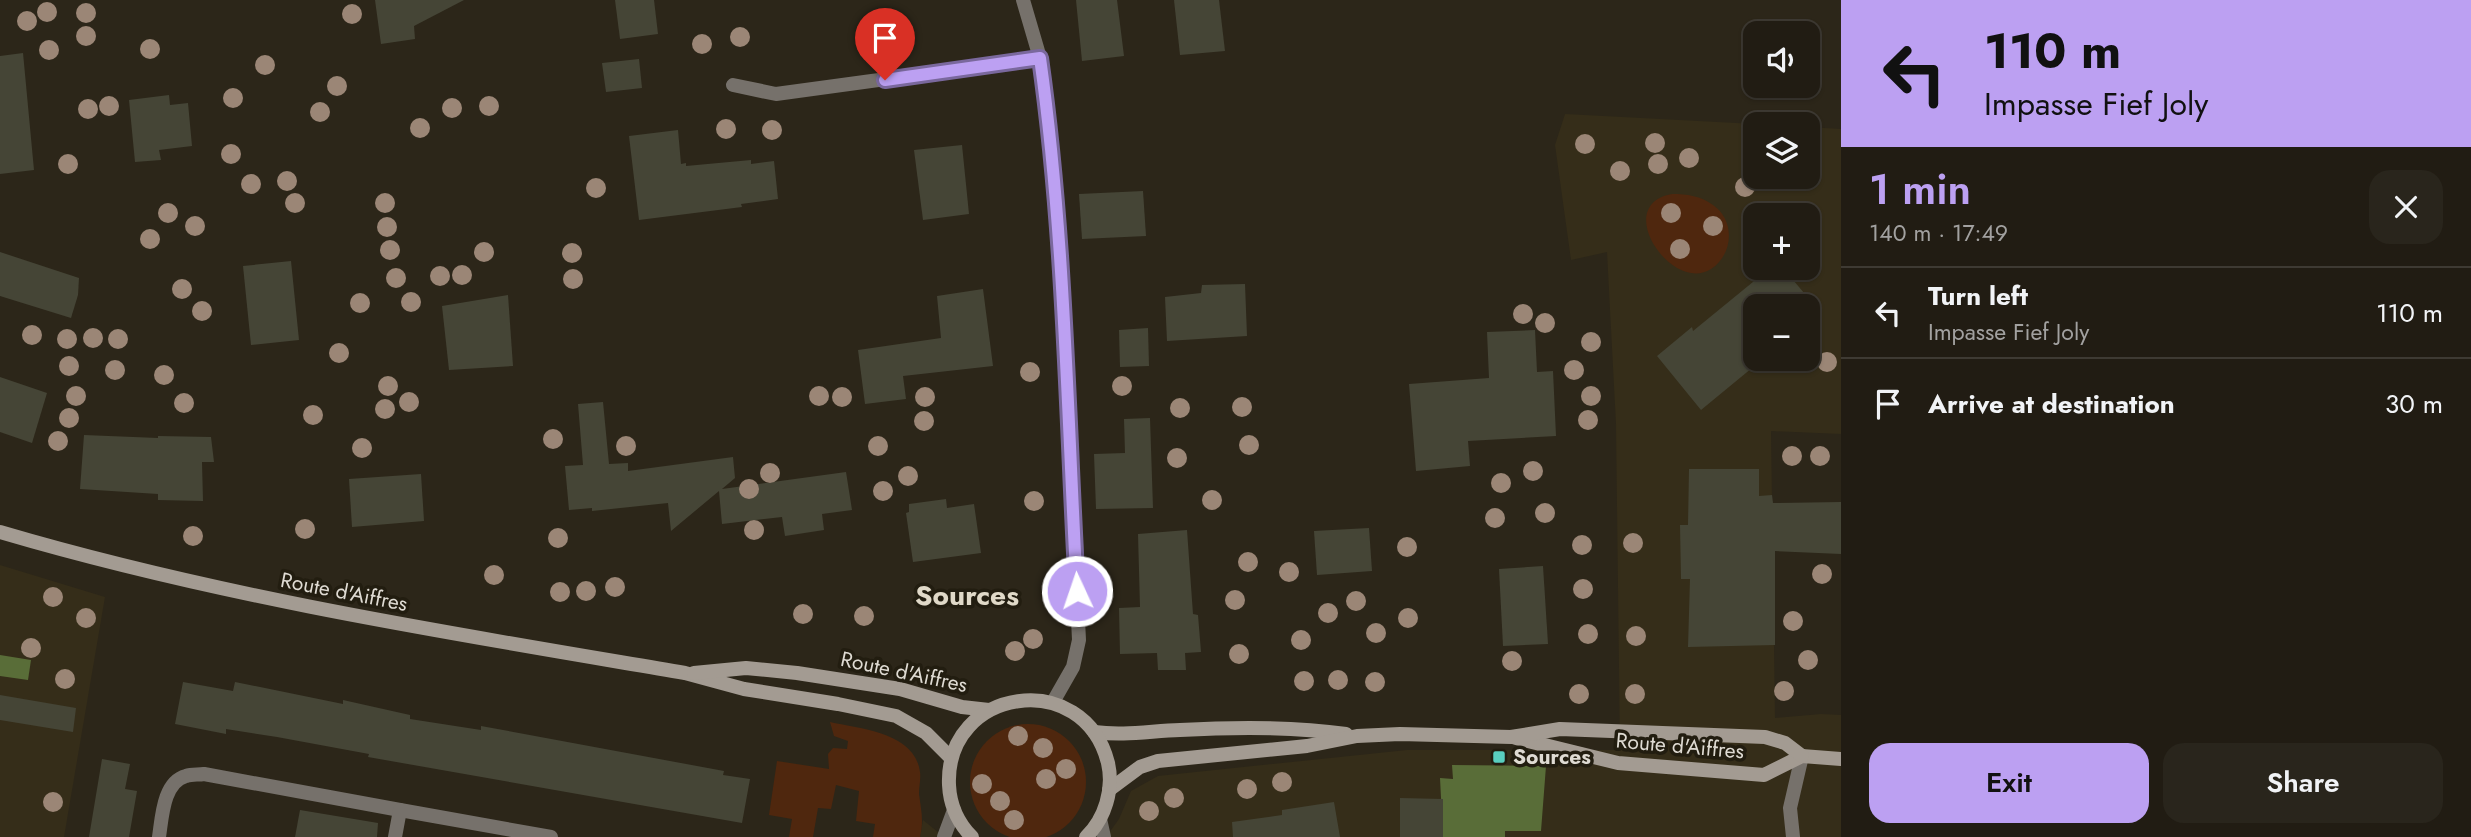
<!DOCTYPE html>
<meta charset="utf-8">
<style>
:root{--surface:#211c13;--page:#29251c;--text:#f1f3f6;--muted:#a2a1a0;--line:#3e3a33;--accent:#bca0f2}
body{margin:0;font-family:Jost,sans-serif;background:var(--page);color:var(--text);height:100vh;display:flex;flex-direction:column;font-size:26px;white-space:nowrap}
*{box-sizing:border-box;margin:0}
p{font-size:23px;color:var(--muted)}
.icon{flex:none;width:38px;height:38px;fill:none;stroke:currentColor;stroke-width:2;stroke-linecap:round;stroke-linejoin:round}
.map{position:relative;flex:1;overflow:hidden}
.drawer{display:flex;flex-direction:column;background:var(--surface);width:630px}
.drawer>*{flex:none}
.guide{background:#bca0f2;color:#111;overflow:hidden}
.controls{position:absolute;left:1743px;top:21px;display:grid;gap:14px}
.controls a{display:grid;place-items:center;width:77px;height:77px;border-radius:14px;background:var(--surface);box-shadow:0 2px 5px #0004,0 0 0 2px var(--line);font-size:35px}
.pin{position:absolute;display:grid;place-items:center;width:60px;height:60px;color:#fff;margin:-72px -30px;border-radius:50% 50% 50% 0;rotate:-45deg;box-shadow:0 0 7px #0007}
.pin .icon{rotate:45deg}
.me{position:absolute;width:77px;margin:-38px;rotate:357deg;stroke-linejoin:round;filter:drop-shadow(0 0 5px #0008)}
.turn{display:flex;align-items:center;gap:24px;height:147px;padding:0 28px;font-size:32px}
.turn .icon{width:91px;height:91px;stroke-width:2.5}
.turn b{display:block;font-size:49px;line-height:60px}
.round{display:grid;place-items:center;flex:none;width:74px;height:74px;border-radius:21px;background:var(--page)}
.overview{display:flex;align-items:center;justify-content:space-between;height:119px;padding:0 28px}
h1{font-size:42px;font-weight:600;line-height:52px;color:var(--accent)}
.button{display:flex;gap:14px;margin-top:auto;padding:14px 28px}
.button a{flex:1;height:80px;border-radius:21px;background:var(--accent);color:#111;font-size:28px;font-weight:600;line-height:80px;text-align:center}
.button a+a{background:var(--page);color:var(--text)}
ul{padding:0;list-style:none}
li{display:flex;align-items:center;gap:21px;height:91px;padding:0 28px;border-top:2px solid var(--line)}
li div{flex:1}
li b{display:block;font-size:26px}
li em{font-style:normal}
main{display:flex;flex:1;min-height:0}
.map>svg:first-child{display:block}
</style>
<main>
<div class="map">
<svg width="1841" height="837" viewBox="0 0 1841 837">
<rect width="100%" height="100%" fill="#2c2619"/>
<!-- built -->
<g fill="#352d19" fill-rule="evenodd">
<path d="M1565 114 1755 124V177H1808V127L1841 129V434L1771 431 1775 718 1821 714 1841 715V837H1106L1119 819 1131 791 1158 776 1407 750H1620L1616 424 1607 252 1571 260 1555 145ZM1755 215H1808V268H1755ZM1755 306H1808V359H1755Z"/>
<path d="M0 565 105 597 64 837H0Z"/>
<path d="M923 820 944 837H920Z"/>
</g>
<!-- green -->
<g fill="#4f270e">
<path d="M1672 194C1687 194 1701 196 1713 205 1736 221 1733 255 1711 269 1672 294 1611 205 1672 194Z"/>
<path d="M830 722C860 729 915 732 920 772 921 779 919 786 919 794 921 809 924 821 920 837H873L875 824 856 821 859 791 836 785 831 809 818 808 813 837H789L792 819 769 815 777 761 829 769 828 754 833 748 847 749 848 741 834 736Z"/>
<circle cx="1028" cy="782" r="58"/>
</g>
<!-- water -->
<g fill="#596d38">
<path d="M0 655 31 660 28 680 0 676Z"/>
<path d="M1452 765 1546 766 1541 831H1505V837H1443L1440 778 1453 779Z"/>
</g>
<!-- building -->
<g fill="#454536">
<path d="M375 0H464L414 26 415 39 381 44Z"/>
<path d="M615 0H654L658 34 620 39Z"/>
<path d="M1076 0H1117L1124 56 1082 61Z"/>
<path d="M1174 0H1219L1225 51 1180 55Z"/>
<path d="M23 53 34 170 0 174V56Z"/>
<path d="M639 59 642 88 606 92 602 63Z"/>
<path d="M169 95 170 105 188 103 192 146 159 150 161 160 135 162 129 100Z"/>
<path d="M678 130 681 164 686 163V166L751 160V164L774 161 778 199 741 204 742 207 639 220 629 136Z"/>
<path d="M962 145 969 214 923 220 914 150Z"/>
<path d="M1143 191 1146 236 1082 239 1079 194Z"/>
<path d="M0 252 79 278 78 295 71 318 0 296Z"/>
<path d="M291 261 299 340 251 345 243 266Z"/>
<path d="M1770 268H1783L1815 306H1755V351L1745 359 1752 368 1701 410 1657 356 1692 327 1693 331Z"/>
<path d="M1245 284 1247 336 1167 341 1165 297 1201 293 1202 285Z"/>
<path d="M983 289 993 366 903 376 906 399 865 404 858 350 941 338 937 296Z"/>
<path d="M508 295 513 366 449 370 442 306Z"/>
<path d="M1148 328 1149 366 1120 367 1119 330Z"/>
<path d="M1535 330 1537 372 1553 371 1556 436 1468 441 1470 466 1416 471 1409 384 1489 378 1487 332Z"/>
<path d="M0 377 47 393 32 443 0 432Z"/>
<path d="M603 402 609 464 628 463V471L733 457 735 478 722 489 846 472 852 510 822 514 824 530 785 536 782 517 722 524 719 491 671 531 668 503 592 511V508L569 510 565 466 583 465 578 404Z"/>
<path d="M1150 418 1153 508 1096 509 1094 454 1125 453 1124 419Z"/>
<path d="M84 435 158 438V436L211 437 214 462H202L203 501 158 500V494L80 489Z"/>
<path d="M1689 469H1759V496L1772 495 1773 503 1841 502V554L1775 551V645L1688 647 1690 579H1681L1680 525H1688Z"/>
<path d="M421 474 424 521 352 527 349 479Z"/>
<path d="M946 499 947 508 974 504 981 553 913 562 906 513 909 512V504Z"/>
<path d="M1369 528 1372 571 1317 575 1314 531Z"/>
<path d="M1187 530 1193 614 1198 615 1201 652 1185 653 1186 670H1158L1157 653 1120 654 1119 608 1140 607 1138 534Z"/>
<path d="M1543 566 1548 644 1503 646 1499 569Z"/>
<path d="M183 682 233 691 235 682 343 704V700L410 715V719L481 730V726L724 771 723 775 750 779 742 823 368 757 369 754 277 737 226 729V734L175 724Z"/>
<path d="M0 695 76 708 73 732 0 720Z"/>
<path d="M102 759 130 764 125 789 137 791 129 837H89Z"/>
<path d="M1400 798 1443 799V837H1400Z"/>
<path d="M1334 802 1340 837H1233L1232 822 1282 815V810Z"/>
<path d="M300 810 378 823 377 837H295Z"/>
</g>
<g fill="none" stroke-linecap="round" stroke-linejoin="round">
<!-- lane -->
<g stroke="#76716b" stroke-width="14">
<path d="M1100 819 1104 837"/>
<path d="M1793 837 1790 808 1802 756"/>
</g>
<!-- street -->
<g stroke="#76716b" stroke-width="14">
<path d="M1023 0 1040 58 1049 120 1064 330 1079 640 1073 667 1053 702"/>
<path d="M733 85 776 94 1040 58"/>
<path d="M159 837C162 818 163 782 186 776 192 774 198 775 204 774L400 810"/>
<path d="M395 837 400 810 551 837"/>
<path d="M944 837 954 810"/>
</g>
<!-- secondary -->
<g stroke="#a39b92" stroke-width="14">
<path d="M0 532C224 598 455 634 685 673L744 689 838 704 896 716 926 733 951 758"/>
<path d="M694 673 746 668 797 673 900 689 962 707 989 710"/>
<path d="M1094 732C1124 736 1150 731 1180 730 1235 727 1291 726 1346 734"/>
<path d="M1516 738 1618 763 1764 775 1802 756 1841 759"/>
<path d="M1109 790 1140 767 1158 761 1307 746 1357 736 1400 734 1511 737 1560 729 1765 737 1785 743 1802 756"/>
<path d="M972 837C958 823 950 805 949 785 945 687 1084 667 1108 763 1114 789 1105 819 1086 837"/>
</g>
</g>
<!-- trees -->
<g fill="#9b8676">
<circle cx="47" cy="12" r="10"/>
<circle cx="86" cy="13" r="10"/>
<circle cx="352" cy="14" r="10"/>
<circle cx="27" cy="21" r="10"/>
<circle cx="86" cy="36" r="10"/>
<circle cx="740" cy="37" r="10"/>
<circle cx="702" cy="44" r="10"/>
<circle cx="150" cy="49" r="10"/>
<circle cx="49" cy="50" r="10"/>
<circle cx="265" cy="65" r="10"/>
<circle cx="337" cy="86" r="10"/>
<circle cx="233" cy="98" r="10"/>
<circle cx="109" cy="106" r="10"/>
<circle cx="489" cy="106" r="10"/>
<circle cx="452" cy="108" r="10"/>
<circle cx="88" cy="109" r="10"/>
<circle cx="320" cy="112" r="10"/>
<circle cx="420" cy="128" r="10"/>
<circle cx="726" cy="129" r="10"/>
<circle cx="772" cy="130" r="10"/>
<circle cx="1655" cy="143" r="10"/>
<circle cx="1585" cy="144" r="10"/>
<circle cx="231" cy="154" r="10"/>
<circle cx="1689" cy="158" r="10"/>
<circle cx="68" cy="164" r="10"/>
<circle cx="1658" cy="164" r="10"/>
<circle cx="1620" cy="171" r="10"/>
<circle cx="287" cy="181" r="10"/>
<circle cx="251" cy="184" r="10"/>
<circle cx="1745" cy="187" r="10"/>
<circle cx="596" cy="188" r="10"/>
<circle cx="295" cy="203" r="10"/>
<circle cx="385" cy="203" r="10"/>
<circle cx="168" cy="213" r="10"/>
<circle cx="1671" cy="213" r="10"/>
<circle cx="195" cy="226" r="10"/>
<circle cx="1713" cy="226" r="10"/>
<circle cx="387" cy="227" r="10"/>
<circle cx="150" cy="239" r="10"/>
<circle cx="1680" cy="249" r="10"/>
<circle cx="390" cy="250" r="10"/>
<circle cx="484" cy="252" r="10"/>
<circle cx="572" cy="253" r="10"/>
<circle cx="462" cy="275" r="10"/>
<circle cx="440" cy="276" r="10"/>
<circle cx="396" cy="278" r="10"/>
<circle cx="573" cy="279" r="10"/>
<circle cx="182" cy="289" r="10"/>
<circle cx="411" cy="302" r="10"/>
<circle cx="360" cy="303" r="10"/>
<circle cx="202" cy="311" r="10"/>
<circle cx="1523" cy="314" r="10"/>
<circle cx="1545" cy="323" r="10"/>
<circle cx="32" cy="335" r="10"/>
<circle cx="93" cy="338" r="10"/>
<circle cx="67" cy="339" r="10"/>
<circle cx="118" cy="339" r="10"/>
<circle cx="1591" cy="342" r="10"/>
<circle cx="339" cy="353" r="10"/>
<circle cx="1827" cy="362" r="10"/>
<circle cx="69" cy="366" r="10"/>
<circle cx="115" cy="370" r="10"/>
<circle cx="1574" cy="370" r="10"/>
<circle cx="1030" cy="372" r="10"/>
<circle cx="164" cy="375" r="10"/>
<circle cx="388" cy="386" r="10"/>
<circle cx="1122" cy="386" r="10"/>
<circle cx="76" cy="396" r="10"/>
<circle cx="819" cy="396" r="10"/>
<circle cx="1591" cy="396" r="10"/>
<circle cx="842" cy="397" r="10"/>
<circle cx="925" cy="397" r="10"/>
<circle cx="409" cy="402" r="10"/>
<circle cx="184" cy="403" r="10"/>
<circle cx="1242" cy="407" r="10"/>
<circle cx="1180" cy="408" r="10"/>
<circle cx="385" cy="409" r="10"/>
<circle cx="313" cy="415" r="10"/>
<circle cx="69" cy="418" r="10"/>
<circle cx="1588" cy="420" r="10"/>
<circle cx="924" cy="421" r="10"/>
<circle cx="553" cy="439" r="10"/>
<circle cx="58" cy="441" r="10"/>
<circle cx="1249" cy="445" r="10"/>
<circle cx="626" cy="446" r="10"/>
<circle cx="878" cy="446" r="10"/>
<circle cx="362" cy="448" r="10"/>
<circle cx="1792" cy="456" r="10"/>
<circle cx="1820" cy="456" r="10"/>
<circle cx="1177" cy="458" r="10"/>
<circle cx="1533" cy="471" r="10"/>
<circle cx="770" cy="473" r="10"/>
<circle cx="908" cy="476" r="10"/>
<circle cx="1501" cy="483" r="10"/>
<circle cx="749" cy="489" r="10"/>
<circle cx="883" cy="491" r="10"/>
<circle cx="1212" cy="500" r="10"/>
<circle cx="1034" cy="501" r="10"/>
<circle cx="1545" cy="513" r="10"/>
<circle cx="1495" cy="518" r="10"/>
<circle cx="305" cy="529" r="10"/>
<circle cx="754" cy="530" r="10"/>
<circle cx="193" cy="536" r="10"/>
<circle cx="558" cy="538" r="10"/>
<circle cx="1633" cy="543" r="10"/>
<circle cx="1582" cy="545" r="10"/>
<circle cx="1407" cy="547" r="10"/>
<circle cx="1248" cy="562" r="10"/>
<circle cx="1289" cy="572" r="10"/>
<circle cx="1822" cy="574" r="10"/>
<circle cx="494" cy="575" r="10"/>
<circle cx="615" cy="587" r="10"/>
<circle cx="1583" cy="589" r="10"/>
<circle cx="586" cy="591" r="10"/>
<circle cx="560" cy="592" r="10"/>
<circle cx="53" cy="597" r="10"/>
<circle cx="1235" cy="600" r="10"/>
<circle cx="1356" cy="601" r="10"/>
<circle cx="1328" cy="613" r="10"/>
<circle cx="803" cy="614" r="10"/>
<circle cx="864" cy="616" r="10"/>
<circle cx="86" cy="618" r="10"/>
<circle cx="1408" cy="618" r="10"/>
<circle cx="1793" cy="621" r="10"/>
<circle cx="1376" cy="633" r="10"/>
<circle cx="1588" cy="634" r="10"/>
<circle cx="1636" cy="636" r="10"/>
<circle cx="1033" cy="639" r="10"/>
<circle cx="1301" cy="640" r="10"/>
<circle cx="31" cy="648" r="10"/>
<circle cx="1015" cy="651" r="10"/>
<circle cx="1239" cy="654" r="10"/>
<circle cx="1808" cy="660" r="10"/>
<circle cx="1512" cy="661" r="10"/>
<circle cx="65" cy="679" r="10"/>
<circle cx="1338" cy="680" r="10"/>
<circle cx="1304" cy="681" r="10"/>
<circle cx="1375" cy="682" r="10"/>
<circle cx="1784" cy="691" r="10"/>
<circle cx="1579" cy="694" r="10"/>
<circle cx="1635" cy="694" r="10"/>
<circle cx="1018" cy="736" r="10"/>
<circle cx="1043" cy="748" r="10"/>
<circle cx="1066" cy="769" r="10"/>
<circle cx="1046" cy="779" r="10"/>
<circle cx="1282" cy="782" r="10"/>
<circle cx="982" cy="784" r="10"/>
<circle cx="1247" cy="789" r="10"/>
<circle cx="1174" cy="798" r="10"/>
<circle cx="1000" cy="801" r="10"/>
<circle cx="53" cy="802" r="10"/>
<circle cx="1149" cy="811" r="10"/>
<circle cx="1014" cy="820" r="10"/>
</g>
<g fill="none" stroke-linecap="round" stroke-linejoin="round">
<defs>
<path id="route" d="M885 80 1040 58C1065 234 1067 413 1077 591"/>
</defs>
<!-- route casing -->
<use href="#route" stroke="#7a689d" stroke-width="18"/>
<!-- route -->
<use href="#route" stroke="#bca0f2" stroke-width="12"/>
</g>
<!-- markers -->
<rect fill="#59cebf" stroke="#221d10" stroke-width="2.5" x="1492" y="750" width="14" height="14" rx="3.5"/>
<g text-anchor="middle" dominant-baseline="central" stroke-width="7" stroke-linejoin="round" paint-order="stroke">
<!-- street labels -->
<g font-size="21" fill="#dfdbd3" stroke="#221d10">
<text transform="translate(344 592) rotate(11)">Route d'Aiffres</text>
<text transform="translate(904 672) rotate(12)">Route d'Aiffres</text>
<text transform="translate(1680 746) rotate(5)">Route d'Aiffres</text>
</g>
<!-- poi labels -->
<g font-size="21" font-weight="bold" fill="#dfdbd3" stroke="#221d10" text-anchor="start">
<text x="1513" y="757">Sources</text>
</g>
<!-- district labels -->
<g font-size="28" font-weight="bold" fill="#e0d9c8" stroke="#221d10">
<text x="967" y="595">Sources</text>
</g>
</g>
</svg>
<div class="controls">
<a><svg class="icon" aria-label="sound" viewBox="0 0 24 24"><path d="M4 9h4l5-4v14l-5-4H4zM17 9q2 3 0 6"/></svg></a>
<a><svg class="icon" aria-label="layers" viewBox="0 0 24 24"><path d="M12 4l9 5-9 5-9-5zM3 14l9 5 9-5"/></svg></a>
<a>+</a>
<a>−</a>
</div>
<div class="pin" style="left:885px;top:80px;background:#d93025"><svg class="icon" aria-label="arrive" viewBox="0 0 24 24"><path d="M6 21V4h12l-3 4 3 4H6"/></svg></div>
<svg class="me" style="left:1077px;top:591px" viewBox="-20 -20 40 40"><circle r="17" fill="#bca0f2" stroke="#fff" stroke-width="3"/><path d="M0-11L8 9 0 5-8 9z" fill="#fff"/></svg>
</div>
<section class="drawer">
<div class="guide">
<div class="turn"><svg class="icon" aria-label="left" viewBox="0 0 24 24"><path d="M17 20v-9H6M10 6l-5 5 5 5"/></svg><div><b>110 m</b>Impasse Fief Joly</div></div>
</div>
<div class="overview"><div><h1>1 min</h1><p>140 m · 17:49</p></div><a class="round"><svg class="icon" aria-label="close" viewBox="0 0 24 24"><path d="M6 6l12 12M18 6L6 18"/></svg></a></div>
<ul>
<li><svg class="icon" aria-label="left" viewBox="0 0 24 24"><path d="M17 20v-9H6M10 6l-5 5 5 5"/></svg><div><b>Turn left</b><p>Impasse Fief Joly</p></div><em>110 m</em></li>
<li><svg class="icon" aria-label="arrive" viewBox="0 0 24 24"><path d="M6 21V4h12l-3 4 3 4H6"/></svg><div><b>Arrive at destination</b></div><em>30 m</em></li>
</ul>
<div class="button"><a>Exit</a><a>Share</a></div>
</section>
</main>
